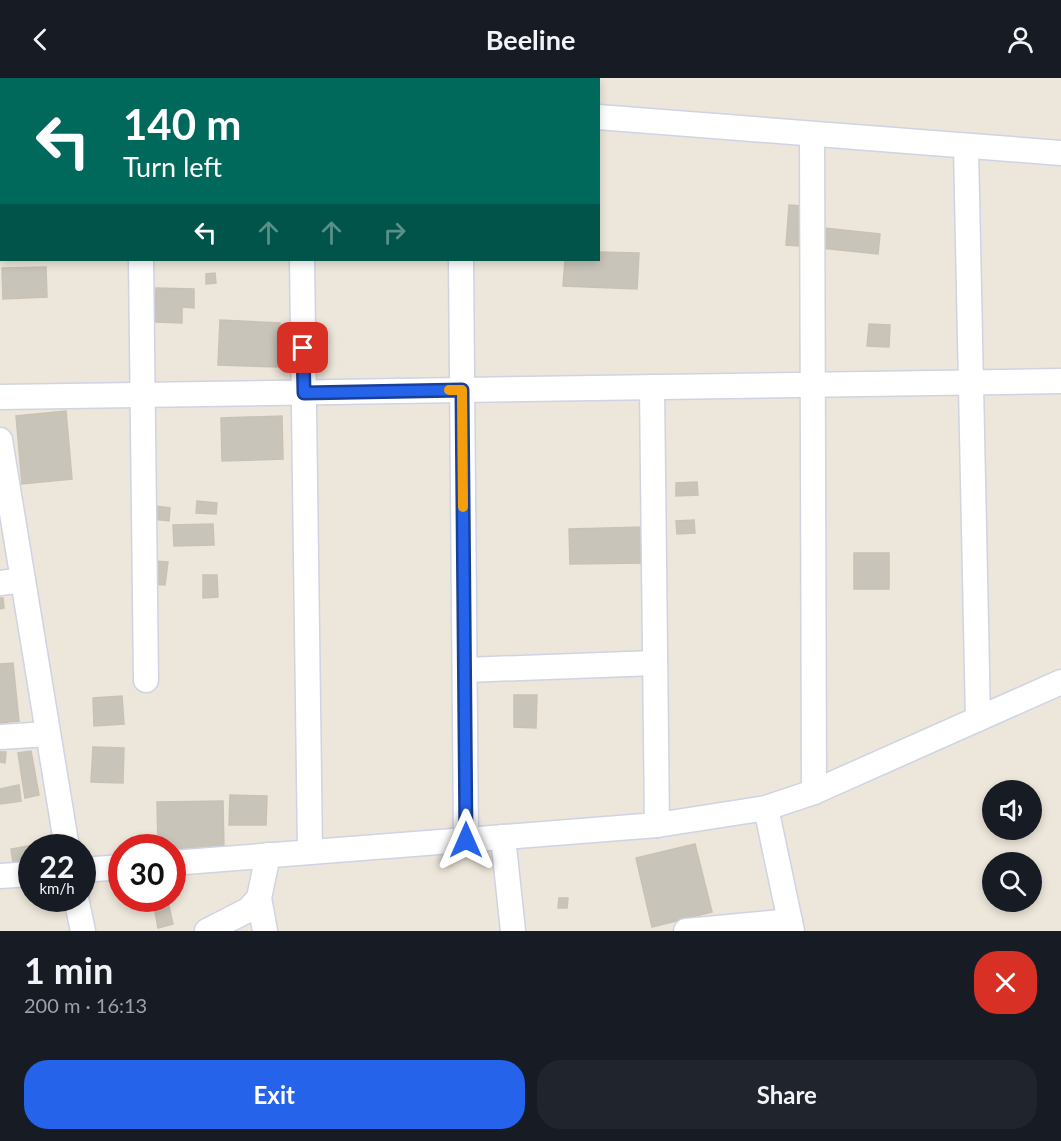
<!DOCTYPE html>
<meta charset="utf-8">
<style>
:root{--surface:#171b24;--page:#20242c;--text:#f1f3f6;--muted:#9ea1a6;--accent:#2563eb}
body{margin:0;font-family:Lato,sans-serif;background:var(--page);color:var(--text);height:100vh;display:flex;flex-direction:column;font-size:22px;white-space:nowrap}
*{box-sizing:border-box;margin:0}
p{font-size:20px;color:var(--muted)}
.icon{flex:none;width:33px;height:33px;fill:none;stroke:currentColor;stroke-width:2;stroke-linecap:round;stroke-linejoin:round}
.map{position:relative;height:853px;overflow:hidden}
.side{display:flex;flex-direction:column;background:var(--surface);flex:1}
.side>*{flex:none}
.hud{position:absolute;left:0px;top:0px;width:600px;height:183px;box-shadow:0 3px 9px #0003;background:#00695c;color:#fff;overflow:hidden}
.tools{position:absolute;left:982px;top:702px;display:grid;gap:12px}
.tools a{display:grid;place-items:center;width:60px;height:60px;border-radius:50%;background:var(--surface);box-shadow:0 3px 9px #0003;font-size:30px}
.speed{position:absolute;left:18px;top:756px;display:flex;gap:12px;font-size:30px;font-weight:700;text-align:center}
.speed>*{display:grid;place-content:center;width:78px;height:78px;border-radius:50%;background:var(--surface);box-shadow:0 3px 9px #0003;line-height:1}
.speed small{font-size:15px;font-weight:400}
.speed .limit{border:9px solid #d22;background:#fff;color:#111}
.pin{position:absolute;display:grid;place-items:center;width:51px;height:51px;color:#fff;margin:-26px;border-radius:12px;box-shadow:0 3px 9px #0006}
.me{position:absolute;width:66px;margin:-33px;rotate:0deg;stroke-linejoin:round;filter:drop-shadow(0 0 4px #0008)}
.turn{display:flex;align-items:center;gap:21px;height:126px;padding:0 24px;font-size:27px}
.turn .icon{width:78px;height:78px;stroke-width:2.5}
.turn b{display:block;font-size:42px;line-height:51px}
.lanes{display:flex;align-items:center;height:57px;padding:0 24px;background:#0003;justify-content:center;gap:30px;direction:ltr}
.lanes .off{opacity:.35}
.round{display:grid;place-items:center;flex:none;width:63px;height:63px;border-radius:24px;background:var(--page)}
.headline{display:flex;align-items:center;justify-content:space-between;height:102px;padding:0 24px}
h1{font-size:36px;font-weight:700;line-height:45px}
.primary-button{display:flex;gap:12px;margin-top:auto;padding:12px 24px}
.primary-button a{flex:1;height:69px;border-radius:24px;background:var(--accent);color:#fff;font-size:24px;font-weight:700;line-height:69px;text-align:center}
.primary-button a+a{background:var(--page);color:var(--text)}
header{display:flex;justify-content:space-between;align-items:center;height:78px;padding:0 24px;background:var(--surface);font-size:27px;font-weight:700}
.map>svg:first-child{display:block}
</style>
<header><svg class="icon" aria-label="back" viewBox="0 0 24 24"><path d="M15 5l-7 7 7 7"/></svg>Beeline<svg class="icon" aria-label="person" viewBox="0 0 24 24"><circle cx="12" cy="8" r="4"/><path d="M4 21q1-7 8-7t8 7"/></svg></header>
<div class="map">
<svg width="1061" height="853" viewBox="0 0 1061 853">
<rect width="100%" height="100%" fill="#ede6da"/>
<!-- building -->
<g fill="#c8c4b9" stroke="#c9c2b4" stroke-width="1.5">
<path d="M789 127 802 128 800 168 786 167Z"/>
<path d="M824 150 880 156 878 176 821 170Z"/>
<path d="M598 174 639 175 637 211 563 208 565 182H598Z"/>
<path d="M46 189 47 219 3 221 2 190Z"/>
<path d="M215 195 216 205 206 206V196Z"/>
<path d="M156 210 194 211V230L182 229V245L155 244Z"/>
<path d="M220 242 280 245 279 289 218 287Z"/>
<path d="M869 246 890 247 889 269 867 268Z"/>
<path d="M66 333 72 401 22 406 16 338Z"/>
<path d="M282 338 283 381 222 383 221 340Z"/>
<path d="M697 404 698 417 676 418V405Z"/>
<path d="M197 423 217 425 216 436 196 435Z"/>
<path d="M155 428 170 430 169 443 153 441Z"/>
<path d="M694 442 695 455 677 456 676 443Z"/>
<path d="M213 446 214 467 174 468 173 447Z"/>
<path d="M644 449V485L570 486 569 451Z"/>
<rect x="854" y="475" width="35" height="36"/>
<path d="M153 483 168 484 165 507 151 506Z"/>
<path d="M203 497H217L218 519 203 520Z"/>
<path d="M0 520H3L4 530 0 531Z"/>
<path d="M13 585 19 643 0 645V586Z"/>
<path d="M514 617H537L536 650 514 649Z"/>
<path d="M122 618 124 646 94 648 93 620Z"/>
<path d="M93 669 124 670 123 705 91 704Z"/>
<path d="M31 673 39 717 25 720 18 675Z"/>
<path d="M0 674H6L5 685 0 684Z"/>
<path d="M19 707 21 723 0 726V711Z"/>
<path d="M230 717 267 718 266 747H229Z"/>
<path d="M223 723 224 773 172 774V770H158L157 724Z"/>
<path d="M39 766 40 770H32V782L13 785 11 771Z"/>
<path d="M695 766 712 834 652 849 636 780Z"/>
<path d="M167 820 173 846 158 850 153 823Z"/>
<path d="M559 820H568L567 830H558Z"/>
</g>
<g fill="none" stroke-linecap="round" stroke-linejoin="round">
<defs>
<g id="street">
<path d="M139 0V2"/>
<path d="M299 0V2"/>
<path d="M460 0V2"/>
<path d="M598 39 1061 75"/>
<path d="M812 57 814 714"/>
<path d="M966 69 978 641"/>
<path d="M141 182 146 602"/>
<path d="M302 182 310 774"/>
<path d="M461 182 466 762"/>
<path d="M652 309 657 747"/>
<path d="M0 319 1061 303"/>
<path d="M0 362 67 770"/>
<path d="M0 505 23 502"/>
<path d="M465 592 655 585"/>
<path d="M0 659 48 656"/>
<path d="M766 730 792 853"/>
<path d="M503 759 513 853"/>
<path d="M172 785 657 747 766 730 814 714 1061 604"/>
<path d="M82 792 122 789"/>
<path d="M0 798 32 796"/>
<path d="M76 820 83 853"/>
<path d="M259 820 265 853"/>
<path d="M207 853 248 832 259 820 268 777"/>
<path d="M686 853 790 843"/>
</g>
</defs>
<!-- street casing -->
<use href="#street" stroke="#cfd3e4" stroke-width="27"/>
<!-- street -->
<use href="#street" stroke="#fff" stroke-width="24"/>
</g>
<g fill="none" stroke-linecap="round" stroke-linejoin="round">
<defs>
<path id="route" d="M303 270 304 315 462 312 466 762"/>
</defs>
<!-- route casing -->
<use href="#route" stroke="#184099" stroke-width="15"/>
<!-- route -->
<use href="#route" stroke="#2563eb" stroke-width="10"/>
<!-- slow -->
<path stroke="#f59e0b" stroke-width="10" d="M449 312H462L463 429"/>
</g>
</svg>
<div class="tools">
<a><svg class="icon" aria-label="sound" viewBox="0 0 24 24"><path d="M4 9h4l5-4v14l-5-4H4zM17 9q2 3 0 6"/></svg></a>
<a><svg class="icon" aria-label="search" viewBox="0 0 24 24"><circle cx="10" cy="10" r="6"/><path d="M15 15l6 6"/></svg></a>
</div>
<div class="speed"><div>22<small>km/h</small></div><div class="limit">30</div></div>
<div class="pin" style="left:303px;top:270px;background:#d93025"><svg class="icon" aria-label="arrive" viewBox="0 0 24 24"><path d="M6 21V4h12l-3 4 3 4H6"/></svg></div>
<svg class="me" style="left:466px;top:762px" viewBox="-20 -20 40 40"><path d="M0-17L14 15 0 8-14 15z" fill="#2563eb" stroke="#fff" stroke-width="4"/></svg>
<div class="hud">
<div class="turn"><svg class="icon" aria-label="left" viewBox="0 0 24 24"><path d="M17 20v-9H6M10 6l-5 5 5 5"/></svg><div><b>140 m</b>Turn left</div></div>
<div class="lanes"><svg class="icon" aria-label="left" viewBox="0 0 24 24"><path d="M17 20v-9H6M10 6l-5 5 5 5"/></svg><svg class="icon off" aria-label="ahead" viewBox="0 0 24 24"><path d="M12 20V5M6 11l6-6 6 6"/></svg><svg class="icon off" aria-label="ahead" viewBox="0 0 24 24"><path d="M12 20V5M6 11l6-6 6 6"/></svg><svg class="icon off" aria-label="right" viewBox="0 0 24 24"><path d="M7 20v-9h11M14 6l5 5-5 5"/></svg></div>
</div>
</div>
<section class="side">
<div class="headline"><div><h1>1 min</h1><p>200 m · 16:13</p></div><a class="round" style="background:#d93025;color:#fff"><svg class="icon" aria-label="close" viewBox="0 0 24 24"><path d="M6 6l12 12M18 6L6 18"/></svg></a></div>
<div class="primary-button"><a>Exit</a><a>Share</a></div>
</section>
